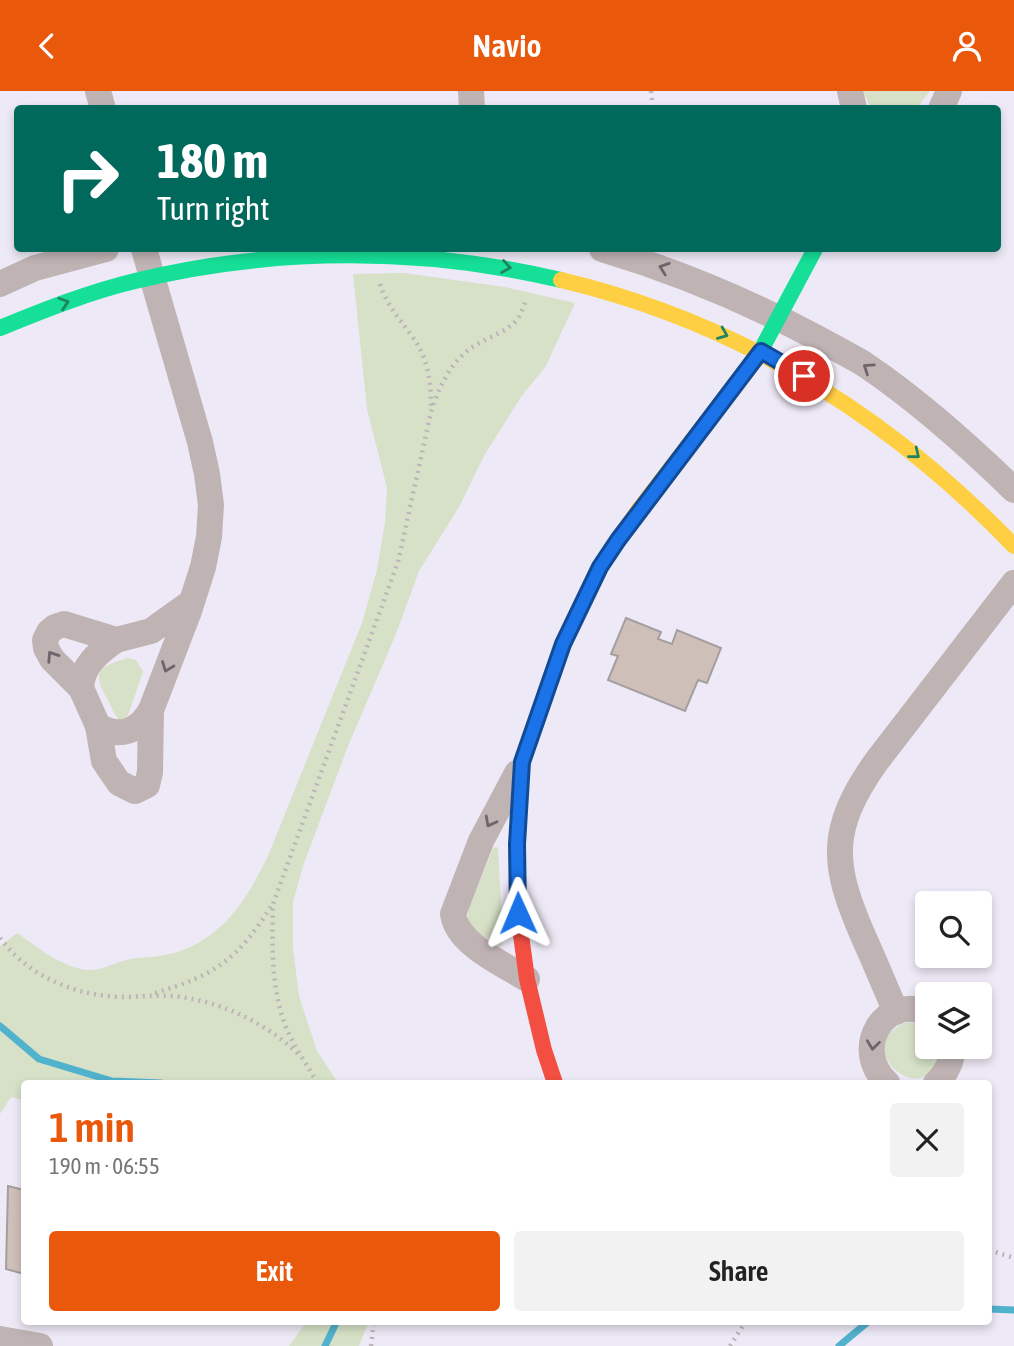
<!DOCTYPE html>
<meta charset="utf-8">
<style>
:root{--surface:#fff;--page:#f2f2f2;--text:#222;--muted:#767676;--accent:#ea580c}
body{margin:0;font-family:"Asap Condensed",sans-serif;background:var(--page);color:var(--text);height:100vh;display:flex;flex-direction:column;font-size:26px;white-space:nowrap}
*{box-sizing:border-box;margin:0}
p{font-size:23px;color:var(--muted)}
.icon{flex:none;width:38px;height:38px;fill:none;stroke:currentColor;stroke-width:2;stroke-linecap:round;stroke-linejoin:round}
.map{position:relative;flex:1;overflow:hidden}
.side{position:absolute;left:21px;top:989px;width:971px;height:245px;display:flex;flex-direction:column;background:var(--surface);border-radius:7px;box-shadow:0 4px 10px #0003}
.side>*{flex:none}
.banner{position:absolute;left:14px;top:14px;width:987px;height:147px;border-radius:7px;box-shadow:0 4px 10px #0003;background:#00695c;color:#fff;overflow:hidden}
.fabs{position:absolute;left:915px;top:800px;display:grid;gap:14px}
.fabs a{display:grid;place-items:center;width:77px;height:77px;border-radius:7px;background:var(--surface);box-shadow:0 4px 10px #0003;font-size:35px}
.pin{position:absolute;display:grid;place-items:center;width:60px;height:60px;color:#fff;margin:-30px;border:4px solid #fff;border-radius:50%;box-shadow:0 2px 7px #0007}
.me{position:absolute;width:77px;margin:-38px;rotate:359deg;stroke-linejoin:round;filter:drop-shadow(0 0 5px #0008)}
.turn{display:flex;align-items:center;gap:24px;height:147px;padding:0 28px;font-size:32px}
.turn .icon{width:91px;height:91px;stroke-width:2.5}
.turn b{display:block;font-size:49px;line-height:60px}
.round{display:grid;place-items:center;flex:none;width:74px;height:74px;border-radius:7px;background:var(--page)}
.headline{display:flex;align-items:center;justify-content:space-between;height:119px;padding:0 28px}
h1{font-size:42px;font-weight:600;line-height:52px;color:var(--accent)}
.cta{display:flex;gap:14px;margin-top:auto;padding:14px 28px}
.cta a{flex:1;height:80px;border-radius:7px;background:var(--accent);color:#fff;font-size:28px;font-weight:600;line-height:80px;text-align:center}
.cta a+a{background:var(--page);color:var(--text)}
header{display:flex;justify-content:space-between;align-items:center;height:91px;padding:0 28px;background:var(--accent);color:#fff;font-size:32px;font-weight:600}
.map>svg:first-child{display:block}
</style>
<header><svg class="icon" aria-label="back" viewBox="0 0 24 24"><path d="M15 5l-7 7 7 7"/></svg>Navio<svg class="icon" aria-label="person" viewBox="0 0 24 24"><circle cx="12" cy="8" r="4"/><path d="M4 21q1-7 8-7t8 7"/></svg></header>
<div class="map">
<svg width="1014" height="1255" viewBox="0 0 1014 1255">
<rect width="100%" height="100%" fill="#eee9f6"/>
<!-- green -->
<g fill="#d6e1c7">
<path d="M863 0H930L916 18 871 17Z"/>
<path d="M404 182 505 196 575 212 546 275 521 306 485 363 459 416 419 480 396 543 348 655 303 775 293 811V857L299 905 317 960 338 992H24V1009L11 1006 0 1023V855L17 842C39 857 62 877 89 879 102 880 118 870 131 868 145 866 160 866 174 862 223 848 247 808 268 765L362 532 377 479 385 431 387 397 367 318 353 183Z"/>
<path d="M128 567 136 569 143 581 128 624 124 629H119C114 622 111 616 108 609 91 580 98 576 128 567Z"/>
<path d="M498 756 503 852 500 856 476 840 467 828 469 817 490 765 493 757Z"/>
<path d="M908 931 921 933 927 936 928 956H940C933 1029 842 955 908 931Z"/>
<path d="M307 1230H369L359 1255H289Z"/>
</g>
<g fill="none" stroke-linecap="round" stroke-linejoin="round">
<!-- stream -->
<g stroke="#51b2cd" stroke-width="7">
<path d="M0 935 39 968 112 990 161 992"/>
<path d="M989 1218 1014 1219"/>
<path d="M325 1255 337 1230"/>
<path d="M839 1255 869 1230"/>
</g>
</g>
<!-- building -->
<g fill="#cebfb8" stroke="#a49ea0" stroke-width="2">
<path d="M626 527 661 541 658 548 672 553 677 539 721 557 707 592 698 589 685 620 608 589 618 565 611 563Z"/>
<path d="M8 1095 24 1099V1183L6 1178Z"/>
</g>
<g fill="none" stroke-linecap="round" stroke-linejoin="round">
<!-- path -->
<g stroke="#bdb3b8" stroke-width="4.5" stroke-dasharray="2 5" stroke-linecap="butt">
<path d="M651 0 653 18"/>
<path d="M380 193C387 215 398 225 411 244 428 266 431 289 431 317"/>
<path d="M0 847C28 885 75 905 122 906 142 906 160 903 181 906 224 912 268 933 299 964"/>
<path d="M155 902C216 884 238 868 272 814"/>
<path d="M317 992C307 973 293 954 285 934 271 895 272 854 273 813L398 471 431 321C438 299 448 276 466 261 480 249 500 244 513 233 520 227 523 217 526 209"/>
<path d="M989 1159 1014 1167"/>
<path d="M371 1255 374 1230"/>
<path d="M730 1255 746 1230"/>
</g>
<!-- street -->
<g stroke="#c0b3b4" stroke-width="26">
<path d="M98 0 103 18"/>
<path d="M471 0 472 18"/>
<path d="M850 0 854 18"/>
<path d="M941 18 949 0"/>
<path d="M144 158 200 351 207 383 211 414 209 446 203 476 189 520 151 619 150 681 147 694 135 700 119 692 104 670 98 635 81 597 52 568 46 557 45 549 49 541 55 536 64 533 116 549 151 540 190 512"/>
<path d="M602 158C679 181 746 209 817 247 833 256 849 264 864 273 919 310 967 353 1014 399"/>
<path d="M0 193 35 177 106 158"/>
<path d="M81 597C82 574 99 561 116 549"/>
<path d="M98 635C120 648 139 640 151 619"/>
<path d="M517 682 481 750 453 823C457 853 503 873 527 888"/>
<path d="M896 921C885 896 875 871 864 847 832 774 828 739 876 671L1014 492"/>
<path d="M887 992C851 958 884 902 928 922"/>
<path d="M936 992C947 982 952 971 953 956"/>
<path d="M0 1248 40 1255"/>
</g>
<!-- fast -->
<g stroke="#16e098" stroke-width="16">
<path d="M0 237C44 219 89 201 135 190 275 156 422 156 561 189"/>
<path d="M759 263 815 158"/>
</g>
<!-- slow -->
<g stroke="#ffcf43" stroke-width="16">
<path d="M561 189C738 231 889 325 1014 455"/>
<path d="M564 551 600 476 637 421 759 263"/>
</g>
<!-- jam -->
<path stroke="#f24e42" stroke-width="16" d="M555 992 544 959 527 888 518 822 517 753 522 671 564 551"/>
</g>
<!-- one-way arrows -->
<defs><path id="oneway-chevron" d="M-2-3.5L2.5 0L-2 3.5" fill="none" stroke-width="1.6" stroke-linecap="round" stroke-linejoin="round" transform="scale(1.75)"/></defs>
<g stroke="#208364">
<use href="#oneway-chevron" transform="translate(506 176) rotate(9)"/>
<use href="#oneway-chevron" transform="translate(64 212) rotate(-18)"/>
<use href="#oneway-chevron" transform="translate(723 243) rotate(22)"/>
<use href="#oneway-chevron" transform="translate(915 363) rotate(39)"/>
</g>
<g stroke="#6e656c">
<use href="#oneway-chevron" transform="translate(664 177) rotate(-161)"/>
<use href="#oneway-chevron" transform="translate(868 277) rotate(-146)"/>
<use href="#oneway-chevron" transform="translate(52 565) rotate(-123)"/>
<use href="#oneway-chevron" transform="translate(167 576) rotate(111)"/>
<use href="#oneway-chevron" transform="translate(490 731) rotate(118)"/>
<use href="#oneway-chevron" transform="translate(873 954) rotate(97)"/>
</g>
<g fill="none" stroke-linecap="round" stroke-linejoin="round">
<defs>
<path id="route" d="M518 822 517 753 522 671 563 553 600 476 618 449 761 260 804 285"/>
</defs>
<!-- route casing -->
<use href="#route" stroke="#114b97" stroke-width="18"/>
<!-- route -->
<use href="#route" stroke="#1a73e8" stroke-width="12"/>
</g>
</svg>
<div class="fabs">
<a><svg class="icon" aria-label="search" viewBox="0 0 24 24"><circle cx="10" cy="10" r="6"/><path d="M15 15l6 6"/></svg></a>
<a><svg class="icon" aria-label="layers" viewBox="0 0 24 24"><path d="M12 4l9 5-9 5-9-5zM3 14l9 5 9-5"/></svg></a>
</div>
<div class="pin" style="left:804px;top:285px;background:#d93025"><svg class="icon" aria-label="arrive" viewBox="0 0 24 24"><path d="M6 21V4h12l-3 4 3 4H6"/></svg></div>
<svg class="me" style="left:518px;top:822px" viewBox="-20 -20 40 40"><path d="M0-17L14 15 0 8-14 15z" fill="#1a73e8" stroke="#fff" stroke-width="4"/></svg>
<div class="banner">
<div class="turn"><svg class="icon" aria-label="right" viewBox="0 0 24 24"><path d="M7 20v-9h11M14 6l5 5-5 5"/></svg><div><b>180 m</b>Turn right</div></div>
</div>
<section class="side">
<div class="headline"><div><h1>1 min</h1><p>190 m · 06:55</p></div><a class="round"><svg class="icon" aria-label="close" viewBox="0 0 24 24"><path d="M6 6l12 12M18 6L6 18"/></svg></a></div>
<div class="cta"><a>Exit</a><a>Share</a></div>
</section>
</div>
